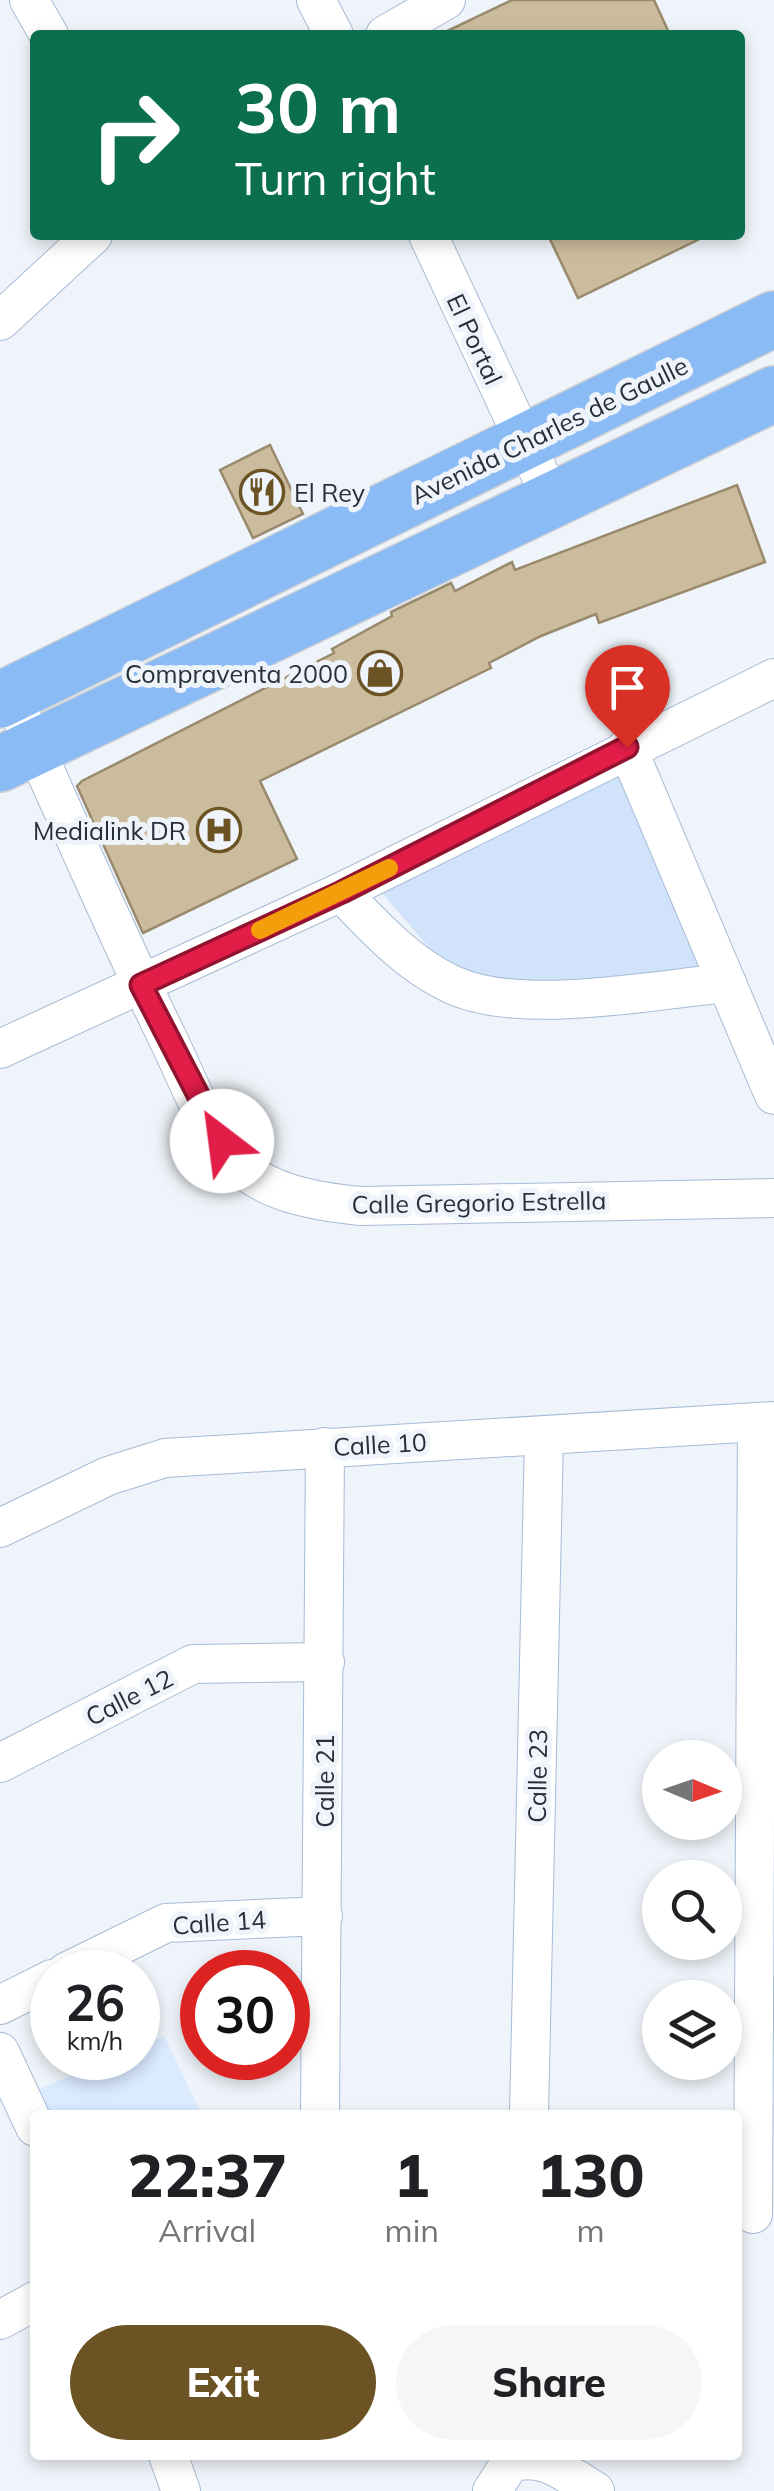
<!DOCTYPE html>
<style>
:root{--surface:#fff;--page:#f6f6f6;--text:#202124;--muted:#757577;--accent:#6b5324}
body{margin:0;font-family:Mulish,sans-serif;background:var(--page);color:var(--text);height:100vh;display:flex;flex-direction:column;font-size:38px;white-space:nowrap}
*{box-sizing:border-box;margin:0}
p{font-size:32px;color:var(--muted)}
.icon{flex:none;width:55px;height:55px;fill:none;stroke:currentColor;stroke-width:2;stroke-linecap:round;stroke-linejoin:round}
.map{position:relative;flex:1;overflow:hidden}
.sheet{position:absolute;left:30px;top:2110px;width:712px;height:350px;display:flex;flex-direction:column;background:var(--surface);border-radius:10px;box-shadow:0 5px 15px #0003}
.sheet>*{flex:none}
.banner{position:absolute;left:30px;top:30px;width:715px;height:210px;border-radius:10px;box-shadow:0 5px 15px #0003;background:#0b6e4f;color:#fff;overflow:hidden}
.needle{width:65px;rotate:92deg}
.tools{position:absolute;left:642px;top:1740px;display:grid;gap:20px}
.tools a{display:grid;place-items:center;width:100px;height:100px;border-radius:50%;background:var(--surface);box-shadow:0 5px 15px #0003;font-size:50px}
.speed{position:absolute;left:30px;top:1950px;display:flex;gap:20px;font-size:50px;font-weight:700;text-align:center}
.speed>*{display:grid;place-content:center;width:130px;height:130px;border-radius:50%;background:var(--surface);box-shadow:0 5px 15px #0003;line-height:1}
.speed small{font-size:25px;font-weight:400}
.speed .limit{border:15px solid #d22;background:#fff;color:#111}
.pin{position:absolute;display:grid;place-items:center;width:85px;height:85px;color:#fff;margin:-102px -42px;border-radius:50% 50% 50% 0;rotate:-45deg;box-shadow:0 0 10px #0007}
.pin .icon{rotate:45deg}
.me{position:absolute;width:110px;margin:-55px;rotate:330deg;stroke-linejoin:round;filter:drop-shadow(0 0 8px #0008)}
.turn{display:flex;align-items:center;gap:35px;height:210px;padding:0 40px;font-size:45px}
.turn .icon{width:130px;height:130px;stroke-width:2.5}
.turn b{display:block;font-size:70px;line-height:85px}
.eta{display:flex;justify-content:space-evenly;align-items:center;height:170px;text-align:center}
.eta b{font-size:60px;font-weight:800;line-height:70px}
.primary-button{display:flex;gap:20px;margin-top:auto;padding:20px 40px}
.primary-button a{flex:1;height:115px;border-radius:60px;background:var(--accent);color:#fff;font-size:40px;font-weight:800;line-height:115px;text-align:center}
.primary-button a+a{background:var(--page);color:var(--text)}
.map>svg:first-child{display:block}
</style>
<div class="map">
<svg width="774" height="2491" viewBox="0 0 774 2491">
<rect width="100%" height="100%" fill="#eff4fa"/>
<!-- built -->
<path fill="#daeaff" d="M164 2036 202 2115H38L29 2093 114 2058H138V2047Z"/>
<!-- green -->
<path fill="#d1e3fa" d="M640 765 727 961 543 995 443 964 382 893Z"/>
<!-- building -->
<g fill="#ccbc9e" stroke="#998a6d" stroke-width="2.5">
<path d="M512 0H654L670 35H439Z"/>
<path d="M548 235H708L578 298Z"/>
<path d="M270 445 303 514 253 538 220 470Z"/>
<path d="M737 485 765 562 599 623 596 614 541 636 489 663 491 668 260 781 297 859 143 933 77 786 82 781 334 653 332 649 392 616 391 612 451 583 455 591 512 562 515 570Z"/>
</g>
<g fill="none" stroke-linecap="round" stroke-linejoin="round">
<defs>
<g id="minor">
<path d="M29 0 49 35"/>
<path d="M316 0 334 35"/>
<path d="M385 35 446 0"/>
<path d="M428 235 553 502"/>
<path d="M0 321 93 235"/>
<path d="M11 694C63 810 113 927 169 1041 188 1080 205 1128 235 1161 265 1194 319 1202 361 1206L774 1198"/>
<path d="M627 747 774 1095"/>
<path d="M341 892C374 927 409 965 453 985 521 1016 651 990 727 983"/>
<path d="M0 1049 341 892 774 678"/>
<path d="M0 1528 108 1476 165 1458 774 1421"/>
<path d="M0 1763 193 1664 325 1662"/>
<path d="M66 1972 166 1923 323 1916"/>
<path d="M0 2005 52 1979"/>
<path d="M0 2052 35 2127"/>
<path d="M320 2115 325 1447"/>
<path d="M529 2115 544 1437"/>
<path d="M753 2214 757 1422"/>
<path d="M0 2320 35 2301"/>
<path d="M168 2455 181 2491"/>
<path d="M492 2491 510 2463C544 2452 566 2474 595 2491"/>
</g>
<g id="primary">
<path d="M0 700 774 319"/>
<path d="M0 764 774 394"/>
</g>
</defs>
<!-- minor casing -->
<use href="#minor" stroke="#a6bbd6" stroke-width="40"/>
<!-- primary casing -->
<use href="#primary" stroke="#cfd1d4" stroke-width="58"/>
<!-- minor -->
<use href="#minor" stroke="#fff" stroke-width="38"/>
<!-- primary -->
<use href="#primary" stroke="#8abbf5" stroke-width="55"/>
</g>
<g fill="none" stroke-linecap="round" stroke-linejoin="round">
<defs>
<path id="route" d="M222 1141 141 985 342 892 627 747"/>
</defs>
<!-- route casing -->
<use href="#route" stroke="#92132f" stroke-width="25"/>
<!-- route -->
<use href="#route" stroke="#e11d48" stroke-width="18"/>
<!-- slow -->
<path stroke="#f59e0b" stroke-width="18" d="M260 930 389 868"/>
</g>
<!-- icons -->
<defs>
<symbol id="restaurant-ring" viewBox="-11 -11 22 22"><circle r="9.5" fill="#eff4fa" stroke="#6b5324" stroke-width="1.5"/><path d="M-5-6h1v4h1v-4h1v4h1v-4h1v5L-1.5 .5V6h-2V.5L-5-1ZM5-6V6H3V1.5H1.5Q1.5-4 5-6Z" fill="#6b5324"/></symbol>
<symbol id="shop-ring" viewBox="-11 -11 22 22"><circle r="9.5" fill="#eff4fa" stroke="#6b5324" stroke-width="1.5"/><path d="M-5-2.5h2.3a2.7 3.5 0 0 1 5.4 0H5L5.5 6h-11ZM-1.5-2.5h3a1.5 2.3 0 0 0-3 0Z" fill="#6b5324"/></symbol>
<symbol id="hospital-ring" viewBox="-11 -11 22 22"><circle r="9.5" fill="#eff4fa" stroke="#6b5324" stroke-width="1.5"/><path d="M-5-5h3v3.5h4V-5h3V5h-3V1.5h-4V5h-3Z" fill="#6b5324"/></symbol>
</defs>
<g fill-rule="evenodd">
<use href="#restaurant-ring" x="237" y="467" width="50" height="50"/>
<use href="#shop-ring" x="355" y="648" width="50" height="50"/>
<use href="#hospital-ring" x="194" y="805" width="50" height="50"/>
</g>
<g text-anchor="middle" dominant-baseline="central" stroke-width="10" stroke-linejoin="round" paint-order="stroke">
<!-- street labels -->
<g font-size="25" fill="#272f3a" stroke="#eff4fa">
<text transform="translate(475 339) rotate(65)">El Portal</text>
<text transform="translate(549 430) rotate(-26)">Avenida Charles de Gaulle</text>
<text transform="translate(479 1202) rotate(-1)">Calle Gregorio Estrella</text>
<text transform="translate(380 1444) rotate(-3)">Calle 10</text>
<text transform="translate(129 1697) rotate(-27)">Calle 12</text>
<text transform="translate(537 1776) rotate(-89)">Calle 23</text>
<text transform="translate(324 1781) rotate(-90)">Calle 21</text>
<text transform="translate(219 1922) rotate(-4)">Calle 14</text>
</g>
<!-- poi labels -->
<g font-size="25" fill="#272f3a" stroke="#eff4fa" text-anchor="end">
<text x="294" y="492" text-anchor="start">El Rey</text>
<text x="348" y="673">Compraventa 2000</text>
<text x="186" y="830">Medialink DR</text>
</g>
</g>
</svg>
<div class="tools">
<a><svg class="needle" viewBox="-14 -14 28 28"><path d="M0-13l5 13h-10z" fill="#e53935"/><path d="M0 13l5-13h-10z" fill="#757577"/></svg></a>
<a><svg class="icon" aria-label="search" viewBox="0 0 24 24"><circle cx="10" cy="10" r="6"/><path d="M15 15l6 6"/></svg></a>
<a><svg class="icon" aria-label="layers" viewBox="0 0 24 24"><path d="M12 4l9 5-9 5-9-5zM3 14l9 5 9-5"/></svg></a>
</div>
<div class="speed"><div>26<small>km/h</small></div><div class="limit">30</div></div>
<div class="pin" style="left:627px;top:747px;background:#d93025"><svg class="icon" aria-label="arrive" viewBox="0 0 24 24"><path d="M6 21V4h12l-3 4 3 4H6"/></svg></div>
<svg class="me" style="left:222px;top:1141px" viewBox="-20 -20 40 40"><circle r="19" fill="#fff"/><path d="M0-13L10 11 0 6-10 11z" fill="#e11d48"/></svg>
<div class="banner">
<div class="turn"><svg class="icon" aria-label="right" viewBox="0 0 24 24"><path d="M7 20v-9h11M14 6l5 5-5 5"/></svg><div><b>30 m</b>Turn right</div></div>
</div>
<section class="sheet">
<div class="eta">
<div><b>22:37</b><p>Arrival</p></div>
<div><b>1</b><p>min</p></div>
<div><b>130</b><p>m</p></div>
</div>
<div class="primary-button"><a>Exit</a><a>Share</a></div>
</section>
</div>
